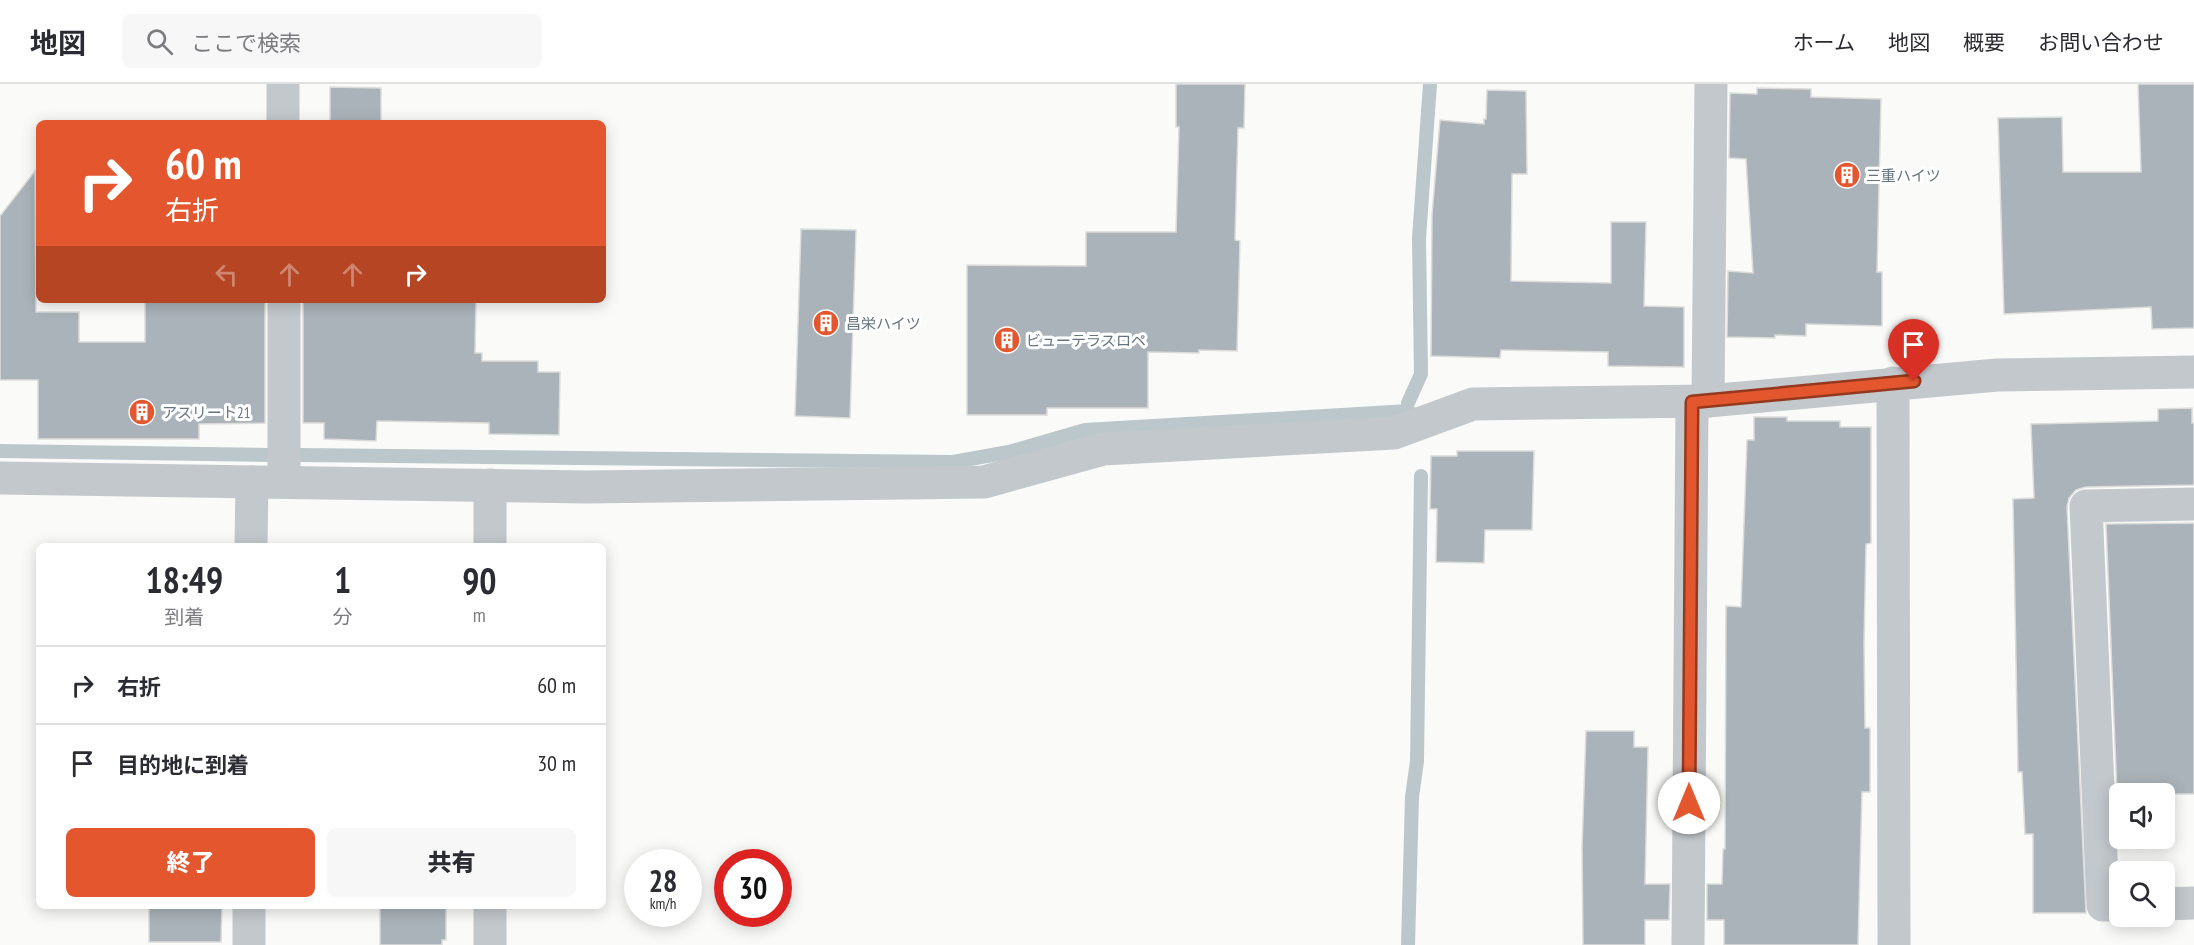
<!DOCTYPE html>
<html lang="ja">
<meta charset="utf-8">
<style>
:root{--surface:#fff;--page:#f7f7f7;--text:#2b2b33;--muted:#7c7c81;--line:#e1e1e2;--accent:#e4572e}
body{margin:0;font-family:"PT Sans Narrow","Noto Sans JP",sans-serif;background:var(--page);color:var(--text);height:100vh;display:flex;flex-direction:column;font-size:22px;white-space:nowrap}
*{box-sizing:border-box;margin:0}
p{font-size:20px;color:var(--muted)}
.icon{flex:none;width:33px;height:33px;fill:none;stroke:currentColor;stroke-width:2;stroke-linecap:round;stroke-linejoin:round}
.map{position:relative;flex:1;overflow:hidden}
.details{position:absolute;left:36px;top:459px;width:570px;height:366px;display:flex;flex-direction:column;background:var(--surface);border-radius:9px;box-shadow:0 3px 15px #0003}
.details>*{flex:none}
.guide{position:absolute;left:36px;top:36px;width:570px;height:183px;border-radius:9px;box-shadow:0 3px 15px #0003;background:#e4572e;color:#fff;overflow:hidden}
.fabs{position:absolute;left:2109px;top:699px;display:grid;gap:12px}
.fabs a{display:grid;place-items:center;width:66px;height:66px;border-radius:9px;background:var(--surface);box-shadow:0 3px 15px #0003;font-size:30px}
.speed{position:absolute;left:624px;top:765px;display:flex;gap:12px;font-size:30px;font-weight:700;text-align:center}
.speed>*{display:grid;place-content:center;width:78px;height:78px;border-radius:50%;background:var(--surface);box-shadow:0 3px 15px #0003;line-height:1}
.speed small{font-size:15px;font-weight:400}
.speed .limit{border:9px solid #d22;background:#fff;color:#111}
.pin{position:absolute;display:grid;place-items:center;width:51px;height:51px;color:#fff;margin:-62px -26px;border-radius:50% 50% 50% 0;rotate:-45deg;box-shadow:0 0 6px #0007}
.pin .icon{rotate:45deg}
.me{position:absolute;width:66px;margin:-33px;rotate:0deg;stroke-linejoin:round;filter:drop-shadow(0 0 4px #0008)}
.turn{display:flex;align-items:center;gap:21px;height:126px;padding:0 30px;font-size:27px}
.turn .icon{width:78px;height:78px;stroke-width:2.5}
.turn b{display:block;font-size:42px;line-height:51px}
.lanes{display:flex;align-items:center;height:57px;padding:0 30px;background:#0003;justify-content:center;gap:30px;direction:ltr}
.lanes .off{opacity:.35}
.eta{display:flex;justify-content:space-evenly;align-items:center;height:102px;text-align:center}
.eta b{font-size:36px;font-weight:800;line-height:42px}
.primary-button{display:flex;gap:12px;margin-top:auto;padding:12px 30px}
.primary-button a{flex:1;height:69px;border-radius:9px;background:var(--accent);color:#fff;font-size:24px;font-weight:800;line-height:69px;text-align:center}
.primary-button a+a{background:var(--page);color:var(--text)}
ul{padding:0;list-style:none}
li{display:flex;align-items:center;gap:18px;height:78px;padding:0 30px;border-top:2px solid var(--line)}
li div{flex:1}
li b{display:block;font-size:22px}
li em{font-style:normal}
header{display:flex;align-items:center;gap:36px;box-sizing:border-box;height:84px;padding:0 30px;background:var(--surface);border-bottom:2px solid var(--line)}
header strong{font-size:28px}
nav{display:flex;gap:33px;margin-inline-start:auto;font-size:21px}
.search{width:420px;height:54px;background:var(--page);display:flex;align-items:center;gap:15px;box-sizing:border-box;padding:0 21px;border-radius:9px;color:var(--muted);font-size:22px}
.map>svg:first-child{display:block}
</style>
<header>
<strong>地図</strong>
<div class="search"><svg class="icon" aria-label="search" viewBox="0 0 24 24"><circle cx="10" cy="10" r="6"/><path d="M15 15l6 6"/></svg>ここで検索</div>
<nav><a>ホーム</a><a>地図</a><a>概要</a><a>お問い合わせ</a></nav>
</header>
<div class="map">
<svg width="2194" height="861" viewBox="0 0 2194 861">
<rect width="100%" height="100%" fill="#fafaf8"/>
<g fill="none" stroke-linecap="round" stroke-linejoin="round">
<!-- stream -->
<g stroke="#bbc7cb" stroke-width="14">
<path d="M1408 319 1421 290 1419 154 1430 0"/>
<path d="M0 367 268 371"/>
<path d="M300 371 953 378 1009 368 1085 346 1409 327"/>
<path d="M1408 861 1412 713 1417 677 1421 392"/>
</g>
</g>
<!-- building -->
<g fill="#aab3b9" stroke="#dcdcda" stroke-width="1.5">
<path d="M1176 0H1245L1244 44H1238L1235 156 1240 157 1237 267 1199 266V269L1148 268V324H1047V331H967V181L1086 182V148H1176L1179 43H1176Z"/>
<path d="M2138 0H2194V244L2152 245 2151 223 2004 230 1998 34 2062 33 2063 88H2141Z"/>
<path d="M330 3 381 4V39H330Z"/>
<path d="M1757 4 1811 5V13L1881 15 1877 188H1882V242L1806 240V252L1775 251V254L1727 253 1728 187 1753 189 1746 75 1729 74 1730 9 1757 10Z"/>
<path d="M1487 6 1526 7 1527 90H1512L1511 197 1611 199V138H1646L1644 222 1684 223V283L1608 282V268L1501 266 1500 274 1431 272 1432 131 1440 36 1484 40V35H1486Z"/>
<path d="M35 87 36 228H79V258H145V216H265V339L199 340V355H38V296H0V132Z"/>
<path d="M801 145 856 146 850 334 795 332Z"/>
<path d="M303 216H476L475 269H482V277H538V288H560L559 351 489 350V339L377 337 376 357 324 355V339H303Z"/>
<path d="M2192 324V339H2194V401L2086 403 2076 406 2069 414 2067 423 2086 829H2033V750H2025L2022 688H2018L2013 415 2034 414 2031 340 2158 337V325Z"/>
<path d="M1754 333H1787V337H1840V343H1871V459L1866 460 1864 558 1865 644H1870V708H1862L1858 861H1724V836H1707V800H1722L1723 765H1725L1726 522 1741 523 1747 356H1754Z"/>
<path d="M1457 367H1534L1532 446H1485L1484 479 1436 478 1437 425H1430L1431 372H1457Z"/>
<path d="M2194 439V710H2117L2106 440Z"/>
<path d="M1586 647H1634V663H1648L1645 800H1670L1669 836H1645V861H1583L1582 764Z"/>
<path d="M149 822H222L221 858H149Z"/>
<path d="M380 822H446V856H442V861H380Z"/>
</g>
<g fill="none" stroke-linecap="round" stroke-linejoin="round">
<!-- street -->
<g stroke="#c3c8cc" stroke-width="33">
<path d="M283 0V39"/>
<path d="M284 216V398"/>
<path d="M1893 299 1894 861"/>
<path d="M1708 317 1711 0"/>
<path d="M0 394 587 403 984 398 1103 365 1394 349 1473 320 1708 317 1997 291 2194 288"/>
<path d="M490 401V462"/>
<path d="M251 462 252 398"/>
<path d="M2164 820 2194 819"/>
<path d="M2120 821H2103L2086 422 2194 420"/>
<path d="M490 822V861"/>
<path d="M249 861V822"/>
<path d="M1688 861 1692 318"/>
</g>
</g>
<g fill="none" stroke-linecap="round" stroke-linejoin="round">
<defs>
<path id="route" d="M1689 719 1692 318 1914 297"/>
</defs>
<!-- route casing -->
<use href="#route" stroke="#94391e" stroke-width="15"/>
<!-- route -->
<use href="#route" stroke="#e4572e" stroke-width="10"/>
</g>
<!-- icons -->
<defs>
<symbol id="building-disc" viewBox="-11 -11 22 22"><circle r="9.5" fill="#e4572e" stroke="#fff"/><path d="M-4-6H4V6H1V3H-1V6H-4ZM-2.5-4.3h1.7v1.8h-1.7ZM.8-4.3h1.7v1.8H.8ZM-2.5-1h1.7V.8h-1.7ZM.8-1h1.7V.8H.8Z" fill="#fff"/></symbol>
</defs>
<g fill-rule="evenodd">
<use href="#building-disc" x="1832" y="76" width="30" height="30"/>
<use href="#building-disc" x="811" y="224" width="30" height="30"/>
<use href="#building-disc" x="992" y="241" width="30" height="30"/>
<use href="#building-disc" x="127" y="313" width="30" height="30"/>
</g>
<g text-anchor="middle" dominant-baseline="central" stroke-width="6" stroke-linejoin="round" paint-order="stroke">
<!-- poi labels -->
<g font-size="15" fill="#657683" stroke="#fff" text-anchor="start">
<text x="1866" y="91">三重ハイツ</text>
<text x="846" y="239">昌栄ハイツ</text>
<text x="1026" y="256">ビューテラスロペ</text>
<text x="162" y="328">アスリート21</text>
</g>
</g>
</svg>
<div class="fabs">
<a><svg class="icon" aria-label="sound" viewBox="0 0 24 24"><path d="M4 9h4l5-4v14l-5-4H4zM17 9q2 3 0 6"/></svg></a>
<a><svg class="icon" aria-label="search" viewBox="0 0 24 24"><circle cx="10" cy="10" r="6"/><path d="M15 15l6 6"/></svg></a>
</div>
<div class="speed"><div>28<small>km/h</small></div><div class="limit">30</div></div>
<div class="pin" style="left:1914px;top:297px;background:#d93025"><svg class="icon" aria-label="arrive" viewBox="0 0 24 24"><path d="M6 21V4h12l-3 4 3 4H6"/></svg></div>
<svg class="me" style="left:1689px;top:719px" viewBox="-20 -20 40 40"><circle r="19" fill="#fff"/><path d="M0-13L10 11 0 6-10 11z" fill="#e4572e"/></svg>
<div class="guide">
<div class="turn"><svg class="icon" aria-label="right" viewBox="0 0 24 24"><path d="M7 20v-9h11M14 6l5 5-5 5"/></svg><div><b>60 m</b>右折</div></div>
<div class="lanes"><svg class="icon off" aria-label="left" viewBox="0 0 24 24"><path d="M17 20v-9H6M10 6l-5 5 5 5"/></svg><svg class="icon off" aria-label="ahead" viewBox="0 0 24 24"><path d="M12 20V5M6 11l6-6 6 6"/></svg><svg class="icon off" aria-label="ahead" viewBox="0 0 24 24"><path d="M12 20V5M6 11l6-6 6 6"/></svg><svg class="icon" aria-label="right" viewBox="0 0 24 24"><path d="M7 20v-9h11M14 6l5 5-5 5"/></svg></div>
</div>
<section class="details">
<div class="eta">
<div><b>18:49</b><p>到着</p></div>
<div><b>1</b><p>分</p></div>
<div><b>90</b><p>m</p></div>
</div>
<ul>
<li><svg class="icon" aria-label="right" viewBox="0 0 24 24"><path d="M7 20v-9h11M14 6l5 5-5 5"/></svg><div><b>右折</b></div><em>60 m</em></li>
<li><svg class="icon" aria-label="arrive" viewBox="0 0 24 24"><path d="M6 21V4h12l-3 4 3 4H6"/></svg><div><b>目的地に到着</b></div><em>30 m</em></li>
</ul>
<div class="primary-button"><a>終了</a><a>共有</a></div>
</section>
</div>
